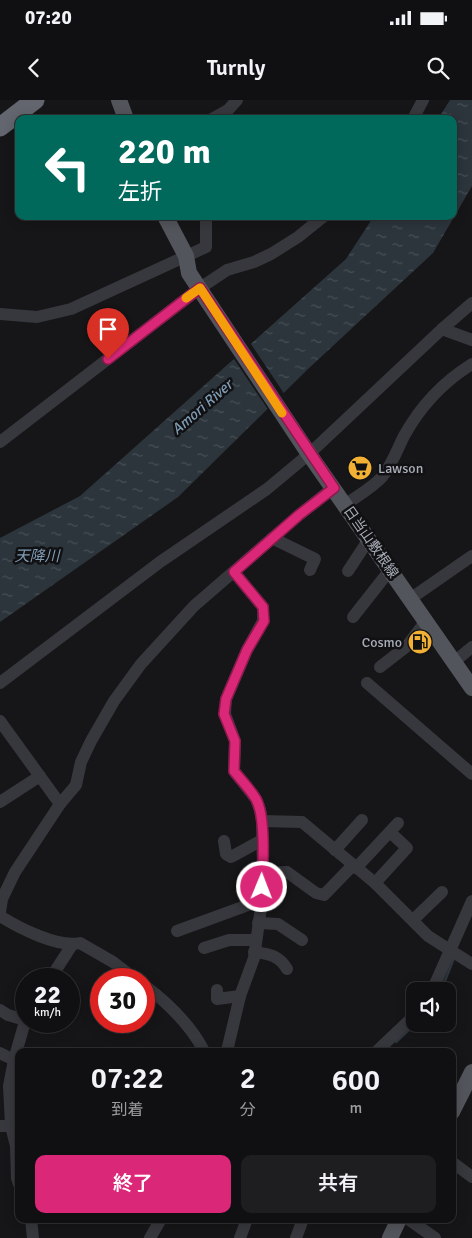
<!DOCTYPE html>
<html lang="ja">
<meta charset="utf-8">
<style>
:root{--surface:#101012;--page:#1e1e20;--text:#f1f3f6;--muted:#9c9d9f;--line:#303032;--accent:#db2777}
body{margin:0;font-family:Signika,"Noto Sans JP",sans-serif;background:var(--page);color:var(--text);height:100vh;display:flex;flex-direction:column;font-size:19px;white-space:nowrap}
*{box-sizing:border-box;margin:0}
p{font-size:16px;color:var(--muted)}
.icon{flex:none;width:28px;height:28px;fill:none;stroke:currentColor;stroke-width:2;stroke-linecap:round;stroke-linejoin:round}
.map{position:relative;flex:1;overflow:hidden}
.panel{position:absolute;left:15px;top:948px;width:441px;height:175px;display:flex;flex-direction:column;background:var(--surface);border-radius:10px;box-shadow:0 2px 12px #0003,0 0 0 1px var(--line)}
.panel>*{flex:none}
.banner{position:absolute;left:15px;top:15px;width:442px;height:105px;border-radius:10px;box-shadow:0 2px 12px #0003,0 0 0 1px var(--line);background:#00695c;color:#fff;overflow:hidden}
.tools{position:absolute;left:406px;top:882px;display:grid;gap:10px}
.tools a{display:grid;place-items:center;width:50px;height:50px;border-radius:10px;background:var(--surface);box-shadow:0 2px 12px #0003,0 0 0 1px var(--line);font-size:25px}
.speed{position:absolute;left:15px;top:868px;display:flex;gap:10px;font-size:25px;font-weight:700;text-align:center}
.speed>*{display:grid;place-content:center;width:65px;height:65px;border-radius:50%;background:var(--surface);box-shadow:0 2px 12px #0003,0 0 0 1px var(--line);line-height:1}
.speed small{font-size:12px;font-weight:400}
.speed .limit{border:8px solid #d22;background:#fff;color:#111}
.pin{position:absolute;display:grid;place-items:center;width:42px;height:42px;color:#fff;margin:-51px -21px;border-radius:50% 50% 50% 0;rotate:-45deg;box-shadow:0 0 5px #0007}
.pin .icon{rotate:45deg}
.me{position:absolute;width:55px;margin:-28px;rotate:1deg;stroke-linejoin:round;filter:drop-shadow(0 0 4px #0008)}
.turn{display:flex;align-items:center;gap:18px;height:105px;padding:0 20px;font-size:22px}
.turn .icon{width:65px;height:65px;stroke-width:2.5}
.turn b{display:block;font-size:35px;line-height:42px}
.eta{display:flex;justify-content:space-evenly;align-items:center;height:85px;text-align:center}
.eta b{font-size:30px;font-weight:600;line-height:35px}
.cta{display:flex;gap:10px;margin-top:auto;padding:10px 20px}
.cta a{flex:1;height:58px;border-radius:10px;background:var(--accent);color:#fff;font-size:20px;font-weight:600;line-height:58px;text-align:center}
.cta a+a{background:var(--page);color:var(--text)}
.status{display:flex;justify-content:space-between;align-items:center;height:35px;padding:0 25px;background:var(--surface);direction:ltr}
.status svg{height:14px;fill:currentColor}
header{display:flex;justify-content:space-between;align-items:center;height:65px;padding:0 20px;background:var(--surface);font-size:22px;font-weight:600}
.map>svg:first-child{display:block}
</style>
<div class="status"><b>07:20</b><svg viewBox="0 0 49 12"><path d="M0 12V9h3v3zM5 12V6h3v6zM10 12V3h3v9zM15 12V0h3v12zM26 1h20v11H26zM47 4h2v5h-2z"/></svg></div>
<header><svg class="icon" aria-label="back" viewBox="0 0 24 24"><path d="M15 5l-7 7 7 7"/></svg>Turnly<svg class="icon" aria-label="search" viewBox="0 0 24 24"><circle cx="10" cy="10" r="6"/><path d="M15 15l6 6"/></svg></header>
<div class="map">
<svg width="472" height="1138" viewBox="0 0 472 1138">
<defs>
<pattern id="water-ripples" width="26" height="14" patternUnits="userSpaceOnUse" patternTransform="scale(1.25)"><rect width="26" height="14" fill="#2c353c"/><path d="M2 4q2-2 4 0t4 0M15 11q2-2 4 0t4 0" fill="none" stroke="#485056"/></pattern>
</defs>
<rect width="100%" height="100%" fill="#161618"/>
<!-- water -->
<path fill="url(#water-ripples)" d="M450 0H472V86L433 153 308 269 178 397 0 522V438L80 396 346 159 374 116H454V19H438Z"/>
<!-- pier -->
<path fill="#161618" d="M249 241 285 295 269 311 232 256Z"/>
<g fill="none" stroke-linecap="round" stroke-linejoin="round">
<!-- stream -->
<g stroke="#2c353c" stroke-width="2.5">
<path d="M441 891 454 858"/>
<path d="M396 942 415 924"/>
</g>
<!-- minor -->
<g stroke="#37383d" stroke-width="12">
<path d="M212 19 228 10 237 0"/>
<path d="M413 19 423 0"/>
<path d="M0 214 37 217 71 209 206 147V116"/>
<path d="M442 229 472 240"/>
<path d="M0 342 200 188 227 170 254 162 271 154 298 137 324 116"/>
<path d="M345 405C357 396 372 388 382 377 392 365 397 350 404 336 420 307 443 282 472 264"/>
<path d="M272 438 315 459 310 470"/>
<path d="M348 471 369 439"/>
<path d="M410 499 472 456"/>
<path d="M353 517 390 470"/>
<path d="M454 562 472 547"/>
<path d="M380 567 407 546 425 522"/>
<path d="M0 583 160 462 267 389 309 354 442 229 472 203"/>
<path d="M367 583 472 674"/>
<path d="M0 621 60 704"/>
<path d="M0 702 40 676"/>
<path d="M262 721 302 722 375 783 428 836 472 864"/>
<path d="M224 741 226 754 231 757 262 740"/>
<path d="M335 750 362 720"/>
<path d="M356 768 398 723"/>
<path d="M263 773 287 772 316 793 324 795 353 765"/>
<path d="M375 783 407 748 390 732"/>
<path d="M0 812 2 799 15 772 60 704 76 685 81 662 91 641 114 601 141 564 194 506 299 415 333 388"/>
<path d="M0 816C19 828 58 848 80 843L113 862 135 879"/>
<path d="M413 820 442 792"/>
<path d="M258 823 278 824 302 840"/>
<path d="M177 831 262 800"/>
<path d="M204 848 229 840H256"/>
<path d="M254 852C269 854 279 855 287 869"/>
<path d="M50 879 72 845"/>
<path d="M144 885C168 903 190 924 204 951"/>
<path d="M217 890V899L240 896"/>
<path d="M432 891 472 801"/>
<path d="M0 910 8 915 25 920"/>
<path d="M227 951 240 896 254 858 262 800 263 773 262 721 260 710 256 699 234 671 235 641 225 614 226 599 247 550 263 521V507L234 472"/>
<path d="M377 951 415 915"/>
<path d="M0 953 14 960"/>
<path d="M0 1026H11L9 986 14 960 26 918"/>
<path d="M19 1026H11L16 1046 17 1078 19 1084"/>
<path d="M452 1062 472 1077"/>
<path d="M31 1119 33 1138"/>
<path d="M408 1119 435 1138"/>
<path d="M150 1138 161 1119"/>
<path d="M240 1138 247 1119"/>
<path d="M296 1138 303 1119"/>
</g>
<!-- major -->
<g stroke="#53555c" stroke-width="16">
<path d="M119 0 126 19"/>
<path d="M165 116 186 156 189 173 309 354 472 588"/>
<path d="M452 1012 472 972"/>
<path d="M390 1138 399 1119"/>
</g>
<!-- highway -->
<path stroke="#63666e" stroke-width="19" d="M0 27 35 0"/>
</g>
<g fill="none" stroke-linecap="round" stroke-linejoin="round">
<defs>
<path id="route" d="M108 259 200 188 334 388 299 415 234 472 263 507 264 521 247 550 226 599 224 614 235 641 234 671C241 680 250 689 256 699 266 717 263 765 262 787"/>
</defs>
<!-- route casing -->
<use href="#route" stroke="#8e194d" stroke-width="12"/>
<!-- route -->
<use href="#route" stroke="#db2777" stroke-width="9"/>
<!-- slow -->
<path stroke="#f59e0b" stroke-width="9" d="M186 198 200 188 282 313"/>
</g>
<!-- icons -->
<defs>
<symbol id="supermarket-disc" viewBox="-11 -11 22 22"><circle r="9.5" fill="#f2b134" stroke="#111113"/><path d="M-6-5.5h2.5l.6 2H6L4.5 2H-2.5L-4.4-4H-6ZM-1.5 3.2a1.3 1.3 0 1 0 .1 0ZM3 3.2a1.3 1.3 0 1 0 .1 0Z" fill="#111"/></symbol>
<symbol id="fuel-disc" viewBox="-11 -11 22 22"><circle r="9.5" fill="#f2b134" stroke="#111113"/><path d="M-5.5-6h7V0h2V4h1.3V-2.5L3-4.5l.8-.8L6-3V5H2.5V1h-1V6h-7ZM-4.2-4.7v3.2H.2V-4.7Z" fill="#111"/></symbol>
</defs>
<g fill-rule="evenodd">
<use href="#supermarket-disc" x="346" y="354" width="28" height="28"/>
<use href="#fuel-disc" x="406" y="528" width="28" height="28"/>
</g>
<g text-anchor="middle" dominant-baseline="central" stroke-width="5" stroke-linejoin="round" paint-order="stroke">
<!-- poi labels -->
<g font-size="14" fill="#a8adb8" stroke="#111113" text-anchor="start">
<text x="378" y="368">Lawson</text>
<text x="402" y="542" text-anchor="end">Cosmo</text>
</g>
<!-- street labels -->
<g font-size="14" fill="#a8adb8" stroke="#111113">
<text transform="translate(371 442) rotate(55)">日当山敷根線</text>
</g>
<!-- water labels -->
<g font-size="15" font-style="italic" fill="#7f9bb3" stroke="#111113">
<text transform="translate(202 307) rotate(-41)">Amori River</text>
<text x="37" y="456">天降川</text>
</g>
</g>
</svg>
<div class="tools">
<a><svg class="icon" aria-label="sound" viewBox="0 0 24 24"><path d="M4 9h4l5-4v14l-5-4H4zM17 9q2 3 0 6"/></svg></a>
</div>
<div class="speed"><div>22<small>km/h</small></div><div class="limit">30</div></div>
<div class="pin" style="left:108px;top:259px;background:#d93025"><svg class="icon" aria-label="arrive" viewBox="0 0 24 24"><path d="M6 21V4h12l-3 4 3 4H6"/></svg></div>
<svg class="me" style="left:262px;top:787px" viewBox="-20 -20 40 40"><circle r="17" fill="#db2777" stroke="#fff" stroke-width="3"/><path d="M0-11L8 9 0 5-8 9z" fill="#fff"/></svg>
<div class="banner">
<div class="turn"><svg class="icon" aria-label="left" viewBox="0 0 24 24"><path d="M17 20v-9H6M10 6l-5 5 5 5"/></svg><div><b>220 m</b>左折</div></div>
</div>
<section class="panel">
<div class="eta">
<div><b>07:22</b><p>到着</p></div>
<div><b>2</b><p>分</p></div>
<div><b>600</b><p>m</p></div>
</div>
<div class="cta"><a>終了</a><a>共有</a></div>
</section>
</div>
